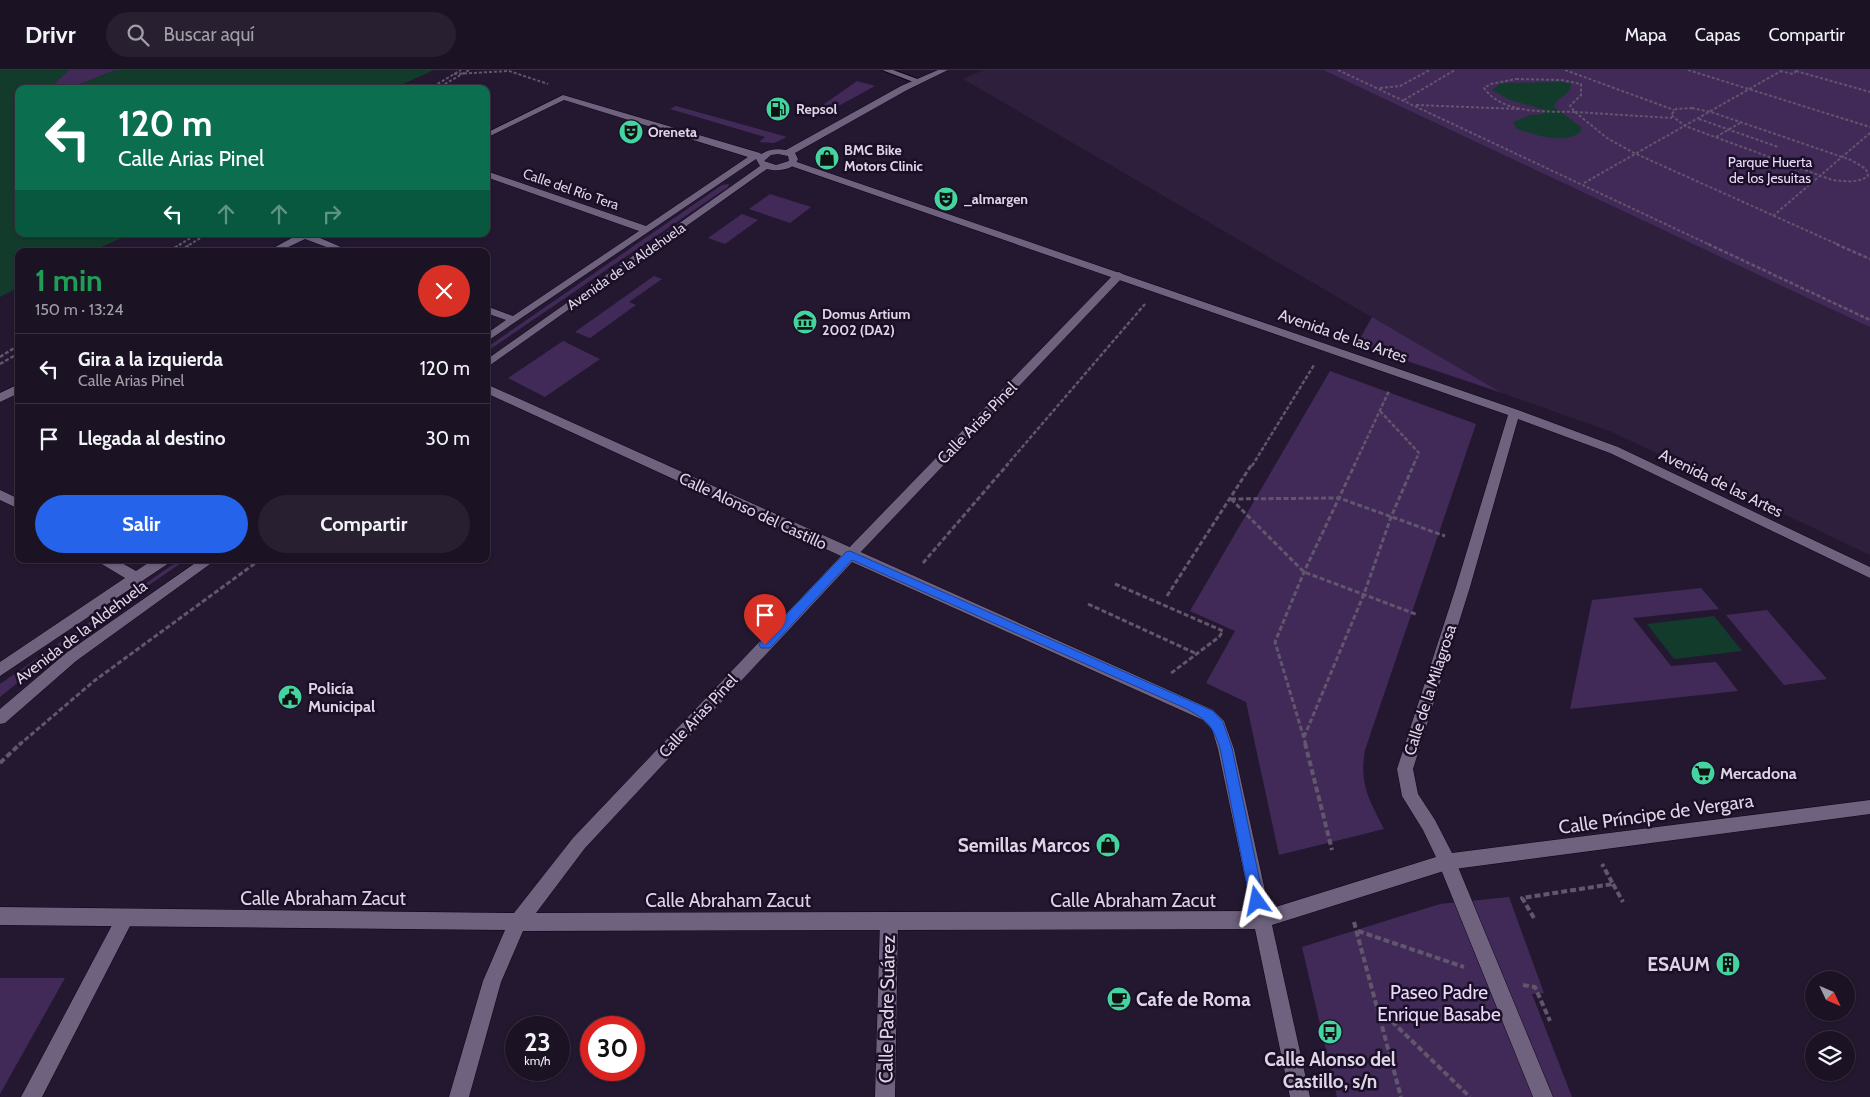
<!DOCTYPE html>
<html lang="es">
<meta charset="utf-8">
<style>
:root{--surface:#1b1224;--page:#282031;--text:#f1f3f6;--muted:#a09ea6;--line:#393241;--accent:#2563eb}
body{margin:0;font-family:Cabin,sans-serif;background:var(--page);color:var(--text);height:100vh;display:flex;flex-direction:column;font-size:19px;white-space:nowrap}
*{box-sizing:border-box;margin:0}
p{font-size:16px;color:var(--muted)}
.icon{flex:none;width:28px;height:28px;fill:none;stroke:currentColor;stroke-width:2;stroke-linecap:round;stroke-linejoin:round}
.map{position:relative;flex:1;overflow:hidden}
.panel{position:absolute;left:15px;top:178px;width:475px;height:315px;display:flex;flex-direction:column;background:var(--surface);border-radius:10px;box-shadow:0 1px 4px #0004,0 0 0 1px var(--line)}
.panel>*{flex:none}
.top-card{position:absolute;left:15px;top:15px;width:475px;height:152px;border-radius:10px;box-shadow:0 1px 4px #0004,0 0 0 1px var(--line);background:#0b6e4f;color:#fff;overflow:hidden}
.needle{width:32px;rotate:134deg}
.controls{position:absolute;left:1805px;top:901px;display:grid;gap:10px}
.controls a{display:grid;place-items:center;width:50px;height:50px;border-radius:50%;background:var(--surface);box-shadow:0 1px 4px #0004,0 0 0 1px var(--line);font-size:25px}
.speed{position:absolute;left:505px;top:946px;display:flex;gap:10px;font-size:25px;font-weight:700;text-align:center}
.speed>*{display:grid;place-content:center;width:65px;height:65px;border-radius:50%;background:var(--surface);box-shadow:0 1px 4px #0004,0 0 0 1px var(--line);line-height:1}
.speed small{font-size:12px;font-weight:400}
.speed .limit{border:8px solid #d22;background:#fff;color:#111}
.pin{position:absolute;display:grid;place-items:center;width:42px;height:42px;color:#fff;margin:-51px -21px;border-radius:50% 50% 50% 0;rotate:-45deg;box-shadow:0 0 5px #0007}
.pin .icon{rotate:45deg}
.me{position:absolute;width:55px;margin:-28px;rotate:348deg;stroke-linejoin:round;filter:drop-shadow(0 0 4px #0008)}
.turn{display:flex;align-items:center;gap:18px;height:105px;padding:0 20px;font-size:22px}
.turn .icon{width:65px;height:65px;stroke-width:2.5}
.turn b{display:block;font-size:35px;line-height:42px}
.lanes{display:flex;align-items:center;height:48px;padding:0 20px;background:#0003;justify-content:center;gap:25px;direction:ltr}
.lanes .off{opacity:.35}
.round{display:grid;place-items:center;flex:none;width:52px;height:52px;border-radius:26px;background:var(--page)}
.headline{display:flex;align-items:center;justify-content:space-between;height:85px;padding:0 20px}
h1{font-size:30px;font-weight:700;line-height:38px;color:#1e9e55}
.cta{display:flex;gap:10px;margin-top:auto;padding:10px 20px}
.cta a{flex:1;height:58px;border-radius:30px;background:var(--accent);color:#fff;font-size:20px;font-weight:700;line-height:58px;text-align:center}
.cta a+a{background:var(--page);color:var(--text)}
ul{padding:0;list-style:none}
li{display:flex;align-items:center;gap:15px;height:70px;padding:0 20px;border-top:1px solid var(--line)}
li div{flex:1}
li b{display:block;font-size:19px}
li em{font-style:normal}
header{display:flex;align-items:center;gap:30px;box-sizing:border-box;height:70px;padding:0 25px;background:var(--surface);border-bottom:1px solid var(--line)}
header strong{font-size:24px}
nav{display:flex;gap:28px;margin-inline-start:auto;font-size:18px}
.search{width:350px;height:45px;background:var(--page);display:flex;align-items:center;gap:12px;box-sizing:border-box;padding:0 18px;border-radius:28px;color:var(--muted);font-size:19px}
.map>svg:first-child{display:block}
</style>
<header>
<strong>Drivr</strong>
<div class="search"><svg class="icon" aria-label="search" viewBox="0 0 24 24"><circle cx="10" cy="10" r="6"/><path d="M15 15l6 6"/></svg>Buscar aquí</div>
<nav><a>Mapa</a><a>Capas</a><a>Compartir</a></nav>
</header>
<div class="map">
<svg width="1870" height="1027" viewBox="0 0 1870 1027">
<rect width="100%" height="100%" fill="#241830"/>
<!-- built -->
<path fill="#2e1f3c" d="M983 0H1323L1870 257V485L1612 362 1502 323 963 9Z"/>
<!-- green -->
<g fill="#412a58">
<path d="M69 0H116L67 19H48Z"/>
<path d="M1323 0H1870V257L1861 253Z"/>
<path d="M857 11 875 16 822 45 813 42Z"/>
<path d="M676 36 787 67 774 73 759 72 765 67 670 39Z"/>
<path d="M729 114 728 117 486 282V278L722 115Z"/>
<path d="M770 124 811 137 790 153 749 139Z"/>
<path d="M742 144 758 150 725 174 708 168Z"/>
<path d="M654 206 662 209 629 232 636 235 590 268 575 262Z"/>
<path d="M1372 247 1502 323 1357 274Z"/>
<path d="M563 271 600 289 545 327 508 308Z"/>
<path d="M1330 301 1476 354 1365 680C1359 714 1369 730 1384 759L1279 785 1246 632 1206 613 1235 561 1190 541Z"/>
<path d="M181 489H187L79 563 0 627V614Z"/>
<path d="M1701 518 1719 539 1633 548 1671 596 1716 592 1738 621 1570 639 1592 530Z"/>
<path d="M1767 540 1827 609 1784 615 1726 545Z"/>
<path d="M1509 827 1544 923 1532 924 1572 1027H1337L1302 877 1440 834Z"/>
<path d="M0 908H65L0 1024Z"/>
</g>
<!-- water -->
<g fill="#133b2c">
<path d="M0 0H69L48 19H19V164H131L92 181H19V217L0 227Z"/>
<path d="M116 0H434L392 19H67Z"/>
<path d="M1562 12 1571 14C1570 27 1557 26 1554 37L1581 57V61C1566 76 1535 65 1517 59L1513 52 1530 45 1543 44 1546 40 1510 30 1492 20 1500 14 1508 13Z"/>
<path d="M1714 546 1742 581 1674 589 1647 554Z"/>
</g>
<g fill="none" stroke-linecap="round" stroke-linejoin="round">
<defs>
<path id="service" d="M882 0H893L923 11 916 13Z"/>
<g id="pedestrian">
<path d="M1119 202 1124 205 1123 207 855 488H845L843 485 845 482 1115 203Z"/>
<path d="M1447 784 1453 786 1456 792 1553 1027H1533L1438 792 1441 786Z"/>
<path d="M125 839 131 842 134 848 131 854 42 1027H21L119 842Z"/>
<path d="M889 842 895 845 898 851 895 1027H875L880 851 883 845Z"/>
</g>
<g id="minor">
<path d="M563 25 760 83 765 88 761 91 756 89 486 272V264L506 250 486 243V236L513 246 639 161 486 107V101L646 156 748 87 564 30 486 68V63Z"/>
<path d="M791 90 1518 340 1618 377 1870 497V508L1610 383 1518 349 1470 517 1413 699 1418 724 1435 750 1452 783 1870 730V744L1447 800 1272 855 1310 1027H1290L1255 859 523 861 501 912 469 1027H449L483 911 505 860 0 855V837L514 843 573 768 841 486 486 323V314L1213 640 1224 651 1234 679 1269 839 1436 787 1423 760 1402 726 1397 699 1456 517 1508 345 788 95V91ZM852 492 1203 650 1212 659 1218 679 1252 841 536 843 585 778Z"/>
<path d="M299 164H311L350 181H337L305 169 280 181H268Z"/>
<path d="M19 314V323L0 332V323Z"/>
<path d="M0 420 19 429V439L0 430Z"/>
<path d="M98 489H115L136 501 154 489H171L169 493 0 606V592L125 508 100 493Z"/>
</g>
<g id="secondary">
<path d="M938 0H948L907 20 795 83 798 89C794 100 778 102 767 99L486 298V290L760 96 756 89C764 80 774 78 786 80L901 16ZM778 84 788 86 789 91 776 95 764 91 771 85Z"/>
<path d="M201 489H217L76 591 5 653 0 654V639L66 583Z"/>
</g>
</defs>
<!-- service casing -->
<use href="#service" stroke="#0d0417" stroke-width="2"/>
<!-- pedestrian casing -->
<use href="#pedestrian" stroke="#0d0417" stroke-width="1"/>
<!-- minor casing -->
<use href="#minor" stroke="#0d0417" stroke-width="1"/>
<!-- secondary casing -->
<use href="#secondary" stroke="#0d0417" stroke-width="1"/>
<!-- path-far3 -->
<g stroke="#61566c" stroke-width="2" stroke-dasharray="3 2" stroke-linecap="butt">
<path d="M1338 0 1710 175"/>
<path d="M1565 0 1674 40"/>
<path d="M1688 0 1870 57"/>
<path d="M1780 1 1793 4 1797 0"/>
<path d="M1796 1 1870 22"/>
<path d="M454 4 509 1 548 14"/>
<path d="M1516 9 1561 10 1581 14V25L1570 36 1575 42C1546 41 1503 45 1484 18L1491 14Z"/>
<path d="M1380 18 1400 16 1430 0"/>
<path d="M429 19 461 0"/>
<path d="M436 19 469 0"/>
<path d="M1404 30 1455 0"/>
<path d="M1416 35 1519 39"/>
<path d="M1692 38 1711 42 1851 90 1866 99 1868 106C1857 114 1845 111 1832 110L1685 56 1671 45 1676 39Z"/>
<path d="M1575 42 1672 48"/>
<path d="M1575 42 1607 68 1634 83 1839 175"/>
<path d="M1699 49 1778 77"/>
<path d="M1716 67 1740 53"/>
<path d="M1584 113 1781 1"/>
<path d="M1773 146 1870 63"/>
<path d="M179 175 197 164"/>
<path d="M189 175 207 164"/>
</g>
<!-- path-far2 -->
<g stroke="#61566c" stroke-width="2.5" stroke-dasharray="4 2" stroke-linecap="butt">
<path d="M1708 174 1870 250"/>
<path d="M1836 174 1870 189"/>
<path d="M169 181 181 174"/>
<path d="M180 181 191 174"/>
<path d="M0 287 19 275"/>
<path d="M0 294 19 283"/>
<path d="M1380 341 1419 383 1413 396"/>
<path d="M1006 396 1145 234"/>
<path d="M1252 396 1314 295"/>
<path d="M1354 396 1389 321"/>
</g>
<!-- path-far1 -->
<g stroke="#61566c" stroke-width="3" stroke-dasharray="5 2.5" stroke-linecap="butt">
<path d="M1231 429 1304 502 1418 545"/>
<path d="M1231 429 1339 428 1445 466"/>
<path d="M923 493 1008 394"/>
<path d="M1115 514 1223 561 1219 567 1170 604"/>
<path d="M1167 526 1252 394"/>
<path d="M1088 534 1197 584"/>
<path d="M1304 667 1364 524 1391 447 1414 394"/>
<path d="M19 675 94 611 261 489"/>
<path d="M1306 675 1275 572 1304 502 1355 394"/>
</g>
<!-- path -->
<g stroke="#61566c" stroke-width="4" stroke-dasharray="6 3" stroke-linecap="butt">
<path d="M1305 673 1332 780"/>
<path d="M0 693 21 673"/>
<path d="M1613 814 1623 832"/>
<path d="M1534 848 1522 828 1613 814 1602 794"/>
<path d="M1354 852 1401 1027"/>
<path d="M1358 861 1464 897"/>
<path d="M1523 915 1535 917 1550 951"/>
<path d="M1379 939 1470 1027"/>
</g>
<!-- service -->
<use href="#service" fill="#6f627e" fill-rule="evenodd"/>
<!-- pedestrian -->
<use href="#pedestrian" fill="#6f627e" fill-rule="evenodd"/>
<!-- minor -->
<use href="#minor" fill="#6f627e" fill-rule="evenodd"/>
<!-- secondary -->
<use href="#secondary" fill="#6f627e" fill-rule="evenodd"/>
</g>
<!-- route -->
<path fill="#2563eb" stroke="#184099" d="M850 481 1213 641 1223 652 1232 678 1264 831 1262 836 1257 838 1252 836 1250 831 1220 678C1212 655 1208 651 1187 639L852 490 770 578H761L759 575 761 571 846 482Z"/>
<!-- icons -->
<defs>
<symbol id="fuel-disc" viewBox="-11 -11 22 22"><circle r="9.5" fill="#43d4a0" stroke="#1a0f26"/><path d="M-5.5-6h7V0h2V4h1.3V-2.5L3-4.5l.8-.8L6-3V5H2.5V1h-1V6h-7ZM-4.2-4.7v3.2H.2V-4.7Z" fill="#111"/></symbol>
<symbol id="theatre-disc" viewBox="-11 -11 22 22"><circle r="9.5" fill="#43d4a0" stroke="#1a0f26"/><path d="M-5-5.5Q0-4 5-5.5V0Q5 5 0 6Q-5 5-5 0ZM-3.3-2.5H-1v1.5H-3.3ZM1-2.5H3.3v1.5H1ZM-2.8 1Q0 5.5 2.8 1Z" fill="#111"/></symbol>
<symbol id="shop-disc" viewBox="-11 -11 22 22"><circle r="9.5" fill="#43d4a0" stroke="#1a0f26"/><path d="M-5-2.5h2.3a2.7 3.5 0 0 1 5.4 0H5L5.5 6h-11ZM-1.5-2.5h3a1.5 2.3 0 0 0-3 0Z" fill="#111"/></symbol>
<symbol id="museum-disc" viewBox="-11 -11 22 22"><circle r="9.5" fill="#43d4a0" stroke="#1a0f26"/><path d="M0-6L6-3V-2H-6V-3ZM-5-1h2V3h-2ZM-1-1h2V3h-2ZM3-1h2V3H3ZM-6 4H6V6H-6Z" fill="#111"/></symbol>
<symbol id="civic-disc" viewBox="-11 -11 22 22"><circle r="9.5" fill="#43d4a0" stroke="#1a0f26"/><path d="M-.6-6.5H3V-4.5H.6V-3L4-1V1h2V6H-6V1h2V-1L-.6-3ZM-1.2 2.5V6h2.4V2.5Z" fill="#111"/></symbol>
<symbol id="supermarket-disc" viewBox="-11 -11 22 22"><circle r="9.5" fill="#43d4a0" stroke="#1a0f26"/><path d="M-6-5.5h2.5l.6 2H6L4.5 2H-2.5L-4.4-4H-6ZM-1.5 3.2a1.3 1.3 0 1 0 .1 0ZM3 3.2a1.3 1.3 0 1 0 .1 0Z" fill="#111"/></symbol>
<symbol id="building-disc" viewBox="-11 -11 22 22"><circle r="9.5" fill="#43d4a0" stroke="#1a0f26"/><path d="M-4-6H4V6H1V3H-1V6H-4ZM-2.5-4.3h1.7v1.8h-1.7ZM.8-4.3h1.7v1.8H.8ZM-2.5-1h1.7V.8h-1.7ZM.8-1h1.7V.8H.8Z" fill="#111"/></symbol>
<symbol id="cafe-disc" viewBox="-11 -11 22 22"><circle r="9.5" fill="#43d4a0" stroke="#1a0f26"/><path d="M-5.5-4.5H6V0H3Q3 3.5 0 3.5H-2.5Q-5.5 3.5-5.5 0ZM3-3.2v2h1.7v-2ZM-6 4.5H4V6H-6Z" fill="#111"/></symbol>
<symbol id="bus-disc" viewBox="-11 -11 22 22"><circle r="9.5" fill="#43d4a0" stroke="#1a0f26"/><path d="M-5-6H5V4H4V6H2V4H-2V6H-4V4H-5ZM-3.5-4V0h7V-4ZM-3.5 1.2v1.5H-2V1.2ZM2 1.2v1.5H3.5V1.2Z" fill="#111"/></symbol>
</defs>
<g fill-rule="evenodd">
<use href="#fuel-disc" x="764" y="25" width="28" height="28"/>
<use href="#theatre-disc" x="617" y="48" width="28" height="28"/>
<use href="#shop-disc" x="813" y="74" width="28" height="28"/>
<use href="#theatre-disc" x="932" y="115" width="28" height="28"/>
<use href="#museum-disc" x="791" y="238" width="28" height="28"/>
<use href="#civic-disc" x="276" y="613" width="28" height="28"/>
<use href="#supermarket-disc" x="1689" y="689" width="28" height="28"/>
<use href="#shop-disc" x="1094" y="761" width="28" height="28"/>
<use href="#building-disc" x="1714" y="880" width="28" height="28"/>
<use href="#cafe-disc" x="1105" y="915" width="28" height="28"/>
<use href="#bus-disc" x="1316" y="948" width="28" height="28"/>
</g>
<g text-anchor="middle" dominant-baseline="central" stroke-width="5" stroke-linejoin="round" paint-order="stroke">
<!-- far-poi labels -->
<g font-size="14" font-weight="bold" fill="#ddd5e6" stroke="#1a0f26" text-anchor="start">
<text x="796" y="39">Repsol</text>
<text x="648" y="62">Oreneta</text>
<text x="844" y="80">BMC Bike<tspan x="844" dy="16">Motors Clinic</tspan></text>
<text x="964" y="129">_almargen</text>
<text x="822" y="244">Domus Artium<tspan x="822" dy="16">2002 (DA2)</tspan></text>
</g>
<!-- far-park labels -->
<g font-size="14" fill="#e9d9fb" stroke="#1a0f26">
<text x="1770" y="92">Parque Huerta<tspan x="1770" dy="16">de los Jesuitas</tspan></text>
</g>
<!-- far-street labels -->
<g font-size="14" fill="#ddd5e6" stroke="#1a0f26">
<text transform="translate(571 119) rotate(19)">Calle del Río Tera</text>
<text transform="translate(626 196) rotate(-35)">Avenida de la Aldehuela</text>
</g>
<!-- street labels -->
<g font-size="16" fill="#ddd5e6" stroke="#1a0f26">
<text transform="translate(1343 266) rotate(19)">Avenida de las Artes</text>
<text transform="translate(977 353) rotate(-46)">Calle Arias Pinel</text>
<text transform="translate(1721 413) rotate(26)">Avenida de las Artes</text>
<text transform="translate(753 441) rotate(25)">Calle Alonso del Castillo</text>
<text transform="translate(81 562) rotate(-37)">Avenida de la Aldehuela</text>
<text transform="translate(1430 620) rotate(-72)">Calle de la Milagrosa</text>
<text transform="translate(698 646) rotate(-47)">Calle Arias Pinel</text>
</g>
<!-- poi labels -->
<g font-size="16" font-weight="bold" fill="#ddd5e6" stroke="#1a0f26" text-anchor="start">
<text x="308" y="618">Policía<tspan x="308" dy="18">Municipal</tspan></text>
<text x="1720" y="703">Mercadona</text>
</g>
<!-- near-street labels -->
<g font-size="19" fill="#ddd5e6" stroke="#1a0f26">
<text transform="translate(1656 744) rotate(-8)">Calle Príncipe de Vergara</text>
<text x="323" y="828">Calle Abraham Zacut</text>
<text x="728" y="830">Calle Abraham Zacut</text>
<text x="1133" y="830">Calle Abraham Zacut</text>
<text transform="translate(887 939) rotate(-89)">Calle Padre Suárez</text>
</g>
<!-- near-poi labels -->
<g font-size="19" font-weight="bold" fill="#ddd5e6" stroke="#1a0f26" text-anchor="end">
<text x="1090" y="775">Semillas Marcos</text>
<text x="1710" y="894">ESAUM</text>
<text x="1136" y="929" text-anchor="start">Cafe de Roma</text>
<text x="1330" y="989" text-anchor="middle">Calle Alonso del<tspan x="1330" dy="22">Castillo, s/n</tspan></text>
</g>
<!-- near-park labels -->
<g font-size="19" fill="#e9d9fb" stroke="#1a0f26">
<text x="1439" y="922">Paseo Padre<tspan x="1439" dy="22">Enrique Basabe</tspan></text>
</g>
</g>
</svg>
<div class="controls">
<a><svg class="needle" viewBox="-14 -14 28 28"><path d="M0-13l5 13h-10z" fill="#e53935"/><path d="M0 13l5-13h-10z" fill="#a09ea6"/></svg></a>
<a><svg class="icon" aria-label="layers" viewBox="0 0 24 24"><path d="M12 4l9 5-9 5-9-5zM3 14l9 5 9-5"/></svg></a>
</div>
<div class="speed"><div>23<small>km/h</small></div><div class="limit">30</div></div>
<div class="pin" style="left:765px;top:575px;background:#d93025"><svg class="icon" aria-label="arrive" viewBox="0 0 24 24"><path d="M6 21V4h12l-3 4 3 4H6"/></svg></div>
<svg class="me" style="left:1257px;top:831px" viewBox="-20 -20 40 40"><path d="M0-17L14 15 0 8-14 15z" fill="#2563eb" stroke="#fff" stroke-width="4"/></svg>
<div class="top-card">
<div class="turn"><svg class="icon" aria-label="left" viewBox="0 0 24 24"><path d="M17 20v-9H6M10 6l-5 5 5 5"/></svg><div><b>120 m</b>Calle Arias Pinel</div></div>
<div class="lanes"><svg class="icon" aria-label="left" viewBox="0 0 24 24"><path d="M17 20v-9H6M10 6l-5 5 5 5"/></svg><svg class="icon off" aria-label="ahead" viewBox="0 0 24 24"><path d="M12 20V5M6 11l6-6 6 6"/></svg><svg class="icon off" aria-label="ahead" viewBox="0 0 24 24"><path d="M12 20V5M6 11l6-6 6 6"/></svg><svg class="icon off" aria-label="right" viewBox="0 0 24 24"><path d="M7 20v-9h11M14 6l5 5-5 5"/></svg></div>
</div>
<section class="panel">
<div class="headline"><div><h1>1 min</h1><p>150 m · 13:24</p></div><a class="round" style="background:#d93025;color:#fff"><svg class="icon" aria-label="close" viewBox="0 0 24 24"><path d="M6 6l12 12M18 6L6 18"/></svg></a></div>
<ul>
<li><svg class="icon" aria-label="left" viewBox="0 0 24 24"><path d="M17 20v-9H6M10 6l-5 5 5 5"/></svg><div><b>Gira a la izquierda</b><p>Calle Arias Pinel</p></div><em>120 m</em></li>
<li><svg class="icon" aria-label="arrive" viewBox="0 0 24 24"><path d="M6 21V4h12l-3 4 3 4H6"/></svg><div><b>Llegada al destino</b></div><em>30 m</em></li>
</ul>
<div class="cta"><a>Salir</a><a>Compartir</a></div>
</section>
</div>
